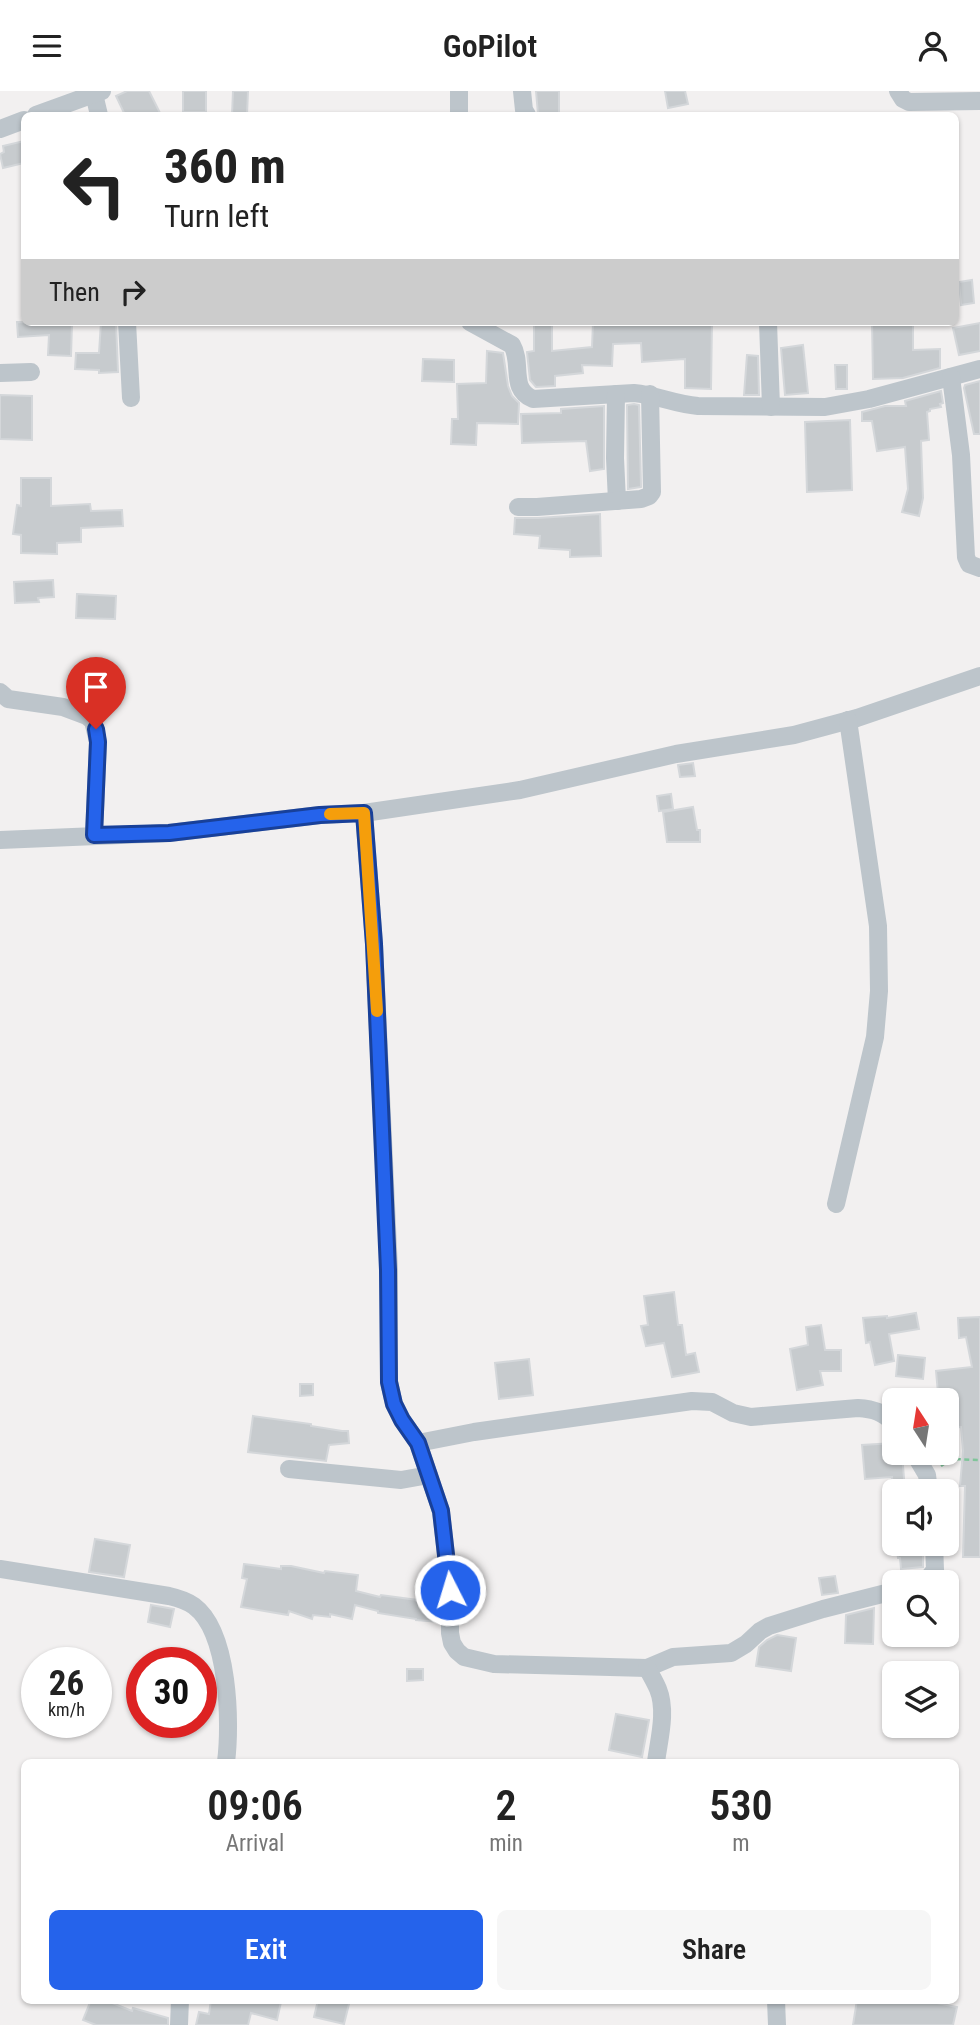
<!DOCTYPE html>
<style>
:root{--surface:#fff;--page:#f6f6f6;--text:#222;--muted:#767676;--accent:#2563eb}
body{margin:0;font-family:"Roboto Condensed",sans-serif;background:var(--page);color:var(--text);height:100vh;display:flex;flex-direction:column;font-size:26px;white-space:nowrap}
*{box-sizing:border-box;margin:0}
p{font-size:23px;color:var(--muted)}
.icon{flex:none;width:38px;height:38px;fill:none;stroke:currentColor;stroke-width:2;stroke-linecap:round;stroke-linejoin:round}
.map{position:relative;flex:1;overflow:hidden}
.drawer{position:absolute;left:21px;top:1668px;width:938px;height:245px;display:flex;flex-direction:column;background:var(--surface);border-radius:10px;box-shadow:0 2px 5px #0004}
.drawer>*{flex:none}
.guide{position:absolute;left:21px;top:21px;width:938px;height:214px;border-radius:10px;box-shadow:0 2px 5px #0004;background:#fff;color:var(--text);overflow:hidden}
.needle{width:46px;rotate:348deg}
.buttons{position:absolute;left:882px;top:1297px;display:grid;gap:14px}
.buttons a{display:grid;place-items:center;width:77px;height:77px;border-radius:10px;background:var(--surface);box-shadow:0 2px 5px #0004;font-size:35px}
.speed{position:absolute;left:21px;top:1556px;display:flex;gap:14px;font-size:35px;font-weight:700;text-align:center}
.speed>*{display:grid;place-content:center;width:91px;height:91px;border-radius:50%;background:var(--surface);box-shadow:0 2px 5px #0004;line-height:1}
.speed small{font-size:18px;font-weight:400}
.speed .limit{border:10px solid #d22;background:#fff;color:#111}
.pin{position:absolute;display:grid;place-items:center;width:60px;height:60px;color:#fff;margin:-72px -30px;border-radius:50% 50% 50% 0;rotate:-45deg;box-shadow:0 0 7px #0007}
.pin .icon{rotate:45deg}
.me{position:absolute;width:77px;margin:-38px;rotate:355deg;stroke-linejoin:round;filter:drop-shadow(0 0 5px #0008)}
.turn{display:flex;align-items:center;gap:24px;height:147px;padding:0 28px;font-size:32px}
.turn .icon{width:91px;height:91px;stroke-width:2.5}
.turn b{display:block;font-size:49px;line-height:60px}
.then{display:flex;align-items:center;height:66px;padding:0 28px;background:#0003;gap:14px;font-size:26px}
.eta{display:flex;justify-content:space-evenly;align-items:center;height:119px;text-align:center}
.eta b{font-size:42px;font-weight:600;line-height:49px}
.primary-button{display:flex;gap:14px;margin-top:auto;padding:14px 28px}
.primary-button a{flex:1;height:80px;border-radius:10px;background:var(--accent);color:#fff;font-size:28px;font-weight:600;line-height:80px;text-align:center}
.primary-button a+a{background:var(--page);color:var(--text)}
header{display:flex;justify-content:space-between;align-items:center;height:91px;padding:0 28px;background:var(--surface);font-size:32px;font-weight:600}
.map>svg:first-child{display:block}
</style>
<header><svg class="icon" aria-label="menu" viewBox="0 0 24 24"><path d="M4 6h16M4 12h16M4 18h16"/></svg>GoPilot<svg class="icon" aria-label="person" viewBox="0 0 24 24"><circle cx="12" cy="8" r="4"/><path d="M4 21q1-7 8-7t8 7"/></svg></header>
<div class="map">
<svg width="980" height="1934" viewBox="0 0 980 1934">
<rect width="100%" height="100%" fill="#f2f0f0"/>
<!-- building -->
<g fill="#c7cbce" stroke="#d4d7da" stroke-width="2">
<path d="M127 0H149L161 24H125L116 5Z"/>
<rect x="183" y="0" width="23" height="21"/>
<path d="M233 0H248L247 24H232Z"/>
<path d="M536 0H559V22L538 23Z"/>
<path d="M665 0H685L688 13 668 17Z"/>
<path d="M24 50V72L3 77 0 63 4 61 3 55Z"/>
<path d="M972 189 974 212 961 214 959 191Z"/>
<path d="M17 231 72 233 71 265 48 264 49 244 18 246Z"/>
<path d="M101 231H116L118 281 99 282V279L75 278 76 262H99Z"/>
<path d="M534 231H552V260L592 256 593 231H712L711 298 685 297V268L642 271 641 252 613 253 612 275 582 274 583 282 555 285V295L536 296 530 289 527 261 534 260Z"/>
<path d="M872 231H897V234H913V259L940 258V277L903 287 873 288Z"/>
<path d="M980 232V260L959 264 953 237Z"/>
<path d="M803 254 808 302 785 304 781 257Z"/>
<path d="M487 260 503 262 508 295 512 305 519 312 518 333 477 332 476 354 451 353 452 328H458L457 293 486 292Z"/>
<path d="M747 264 758 265 759 304H744Z"/>
<path d="M423 268 454 269V291L422 290Z"/>
<path d="M835 274H847V298H836Z"/>
<path d="M980 290V343H974L964 297 965 294Z"/>
<path d="M941 300 943 312 940 313 941 316 930 318V320L927 321 929 349 921 350 923 407 919 425 902 421 908 398 905 356 877 360 872 330H862V321L885 315H906L905 310Z"/>
<path d="M0 304 32 305V349L0 348Z"/>
<path d="M634 313 639 314 641 396 628 398 627 314Z"/>
<path d="M604 315V378L590 380 586 350 522 352 521 323 561 322V318Z"/>
<path d="M850 329 852 399 807 401 805 331Z"/>
<path d="M21 387H51V415L90 413 91 420 122 419 123 435 81 437V451L57 452V463L21 462V444L13 443 17 414 21 415Z"/>
<path d="M600 423 601 465 570 466V459L539 457 540 445 514 443 515 427H538Z"/>
<path d="M53 489 54 506 38 507 39 511 15 512 14 491Z"/>
<path d="M77 503 116 505 115 528 76 527Z"/>
<path d="M693 672 695 685 680 686 678 674Z"/>
<path d="M671 703 673 718 659 720 657 705Z"/>
<path d="M693 716 697 739H700V751H667L663 721Z"/>
<path d="M674 1201 678 1234H682L686 1264 695 1262 699 1281 672 1286 664 1252 646 1255 641 1235 648 1234 644 1205Z"/>
<path d="M916 1222 919 1238 889 1243 894 1270 875 1274 870 1251 866 1252 863 1227 887 1225V1227Z"/>
<path d="M980 1226V1466H963L965 1395H960L963 1360 961 1336 948 1337 947 1301 938 1302 936 1280 972 1276 966 1246 959 1247 958 1227Z"/>
<path d="M821 1234 825 1259H841V1280H820L823 1294 797 1299 790 1258 808 1254 806 1236Z"/>
<path d="M898 1264 925 1267 923 1288 896 1285Z"/>
<path d="M529 1268 533 1304 499 1308 495 1272Z"/>
<path d="M300 1293H313V1304L300 1305Z"/>
<path d="M253 1325 311 1333V1335L342 1340H348L349 1352 329 1354 326 1370 248 1361Z"/>
<path d="M894 1352V1362H902L905 1400H893L892 1386 865 1388 862 1354Z"/>
<path d="M95 1448 130 1454 124 1486 89 1481Z"/>
<path d="M896 1452H923V1476L901 1478 900 1467H898Z"/>
<path d="M244 1473 281 1478V1475H291L324 1482 325 1480 358 1484 356 1500 380 1506 381 1504 418 1509V1506L439 1507V1531L416 1529V1528L378 1522V1520L355 1514 352 1528 330 1523V1526L313 1524 312 1528 289 1520 288 1524 241 1516 247 1488 242 1487Z"/>
<path d="M835 1485 838 1502 822 1504 819 1487Z"/>
<path d="M151 1514 174 1518 170 1536 148 1531Z"/>
<path d="M874 1517 873 1553 845 1552 846 1524Z"/>
<path d="M777 1544 796 1547 791 1580 756 1575 759 1556 767 1549Z"/>
<path d="M407 1578H423V1589L407 1590Z"/>
<path d="M616 1623 649 1629 642 1666 609 1659Z"/>
<path d="M91 1909H105L132 1920 133 1917 168 1927V1934H96L83 1929Z"/>
<path d="M211 1909H273L281 1911 277 1929 251 1922 248 1934H196L199 1921 209 1923Z"/>
<path d="M318 1909H350L344 1933 314 1926Z"/>
<path d="M857 1909H922L957 1916 953 1934H853Z"/>
</g>
<g fill="none" stroke-linecap="round" stroke-linejoin="round">
<!-- path -->
<path stroke="#7fc59a" stroke-width="2.5" stroke-dasharray="5 3.5" stroke-linecap="butt" d="M941 1375 951 1368 980 1369"/>
<!-- minor -->
<g stroke="#bdc5cb" stroke-width="18">
<path d="M522 0 524 19 527 24"/>
<path d="M898 0 903 8 909 11 980 10"/>
<path d="M94 3 99 24"/>
<path d="M36 24 102 0"/>
<path d="M459 24V0"/>
<path d="M0 38 24 29"/>
<path d="M127 231 131 307"/>
<path d="M470 231 512 254C523 273 509 298 533 308L634 302C657 304 674 313 698 315L825 316 869 308 980 278"/>
<path d="M768 231 771 316"/>
<path d="M0 282 31 281"/>
<path d="M951 286 961 364 966 466 969 473 980 477"/>
<path d="M616 303 615 367 617 410"/>
<path d="M518 416H537L641 408 649 405 652 401 650 303"/>
<path d="M0 601 8 608 63 616 87 625 93 630 98 651 94 744"/>
<path d="M364 722 374 853 389 1179V1291L394 1313 402 1329 418 1352 441 1420 450 1499V1542L452 1552 457 1560 464 1566 494 1573 647 1577 673 1566 731 1562 746 1553 760 1540 769 1535 823 1518 894 1500"/>
<path d="M0 749 169 742 320 724 364 722 520 699 676 663 794 644 857 627 980 585"/>
<path d="M836 1113 875 946 879 900 878 835 848 629"/>
<path d="M418 1352 474 1341 692 1310 712 1311 733 1322 751 1326 858 1317C873 1318 884 1321 894 1333"/>
<path d="M914 1362 927 1384 929 1400"/>
<path d="M289 1378 401 1389 429 1384"/>
<path d="M0 1478 169 1505C178 1507 187 1510 194 1515 229 1541 231 1632 226 1671"/>
<path d="M925 1491 935 1479 934 1452"/>
<path d="M647 1577C651 1584 655 1591 658 1598 667 1620 659 1648 656 1671"/>
<path d="M776 1909 777 1934"/>
<path d="M179 1934 180 1909"/>
</g>
</g>
<g fill="none" stroke-linecap="round" stroke-linejoin="round">
<defs>
<path id="route" d="M96 638 98 651 94 744 169 742 320 724 364 722 374 853 388 1179 389 1291 394 1313 402 1329 418 1352 441 1420 450 1499"/>
</defs>
<!-- route casing -->
<use href="#route" stroke="#184099" stroke-width="18"/>
<!-- route -->
<use href="#route" stroke="#2563eb" stroke-width="12"/>
<!-- slow -->
<path stroke="#f59e0b" stroke-width="12" d="M330 723 364 722 377 920"/>
</g>
</svg>
<div class="buttons">
<a><svg class="needle" viewBox="-14 -14 28 28"><path d="M0-13l5 13h-10z" fill="#e53935"/><path d="M0 13l5-13h-10z" fill="#767676"/></svg></a>
<a><svg class="icon" aria-label="sound" viewBox="0 0 24 24"><path d="M4 9h4l5-4v14l-5-4H4zM17 9q2 3 0 6"/></svg></a>
<a><svg class="icon" aria-label="search" viewBox="0 0 24 24"><circle cx="10" cy="10" r="6"/><path d="M15 15l6 6"/></svg></a>
<a><svg class="icon" aria-label="layers" viewBox="0 0 24 24"><path d="M12 4l9 5-9 5-9-5zM3 14l9 5 9-5"/></svg></a>
</div>
<div class="speed"><div>26<small>km/h</small></div><div class="limit">30</div></div>
<div class="pin" style="left:96px;top:638px;background:#d93025"><svg class="icon" aria-label="arrive" viewBox="0 0 24 24"><path d="M6 21V4h12l-3 4 3 4H6"/></svg></div>
<svg class="me" style="left:450px;top:1499px" viewBox="-20 -20 40 40"><circle r="17" fill="#2563eb" stroke="#fff" stroke-width="3"/><path d="M0-11L8 9 0 5-8 9z" fill="#fff"/></svg>
<div class="guide">
<div class="turn"><svg class="icon" aria-label="left" viewBox="0 0 24 24"><path d="M17 20v-9H6M10 6l-5 5 5 5"/></svg><div><b>360 m</b>Turn left</div></div>
<div class="then">Then<svg class="icon" aria-label="right" viewBox="0 0 24 24"><path d="M7 20v-9h11M14 6l5 5-5 5"/></svg></div>
</div>
<section class="drawer">
<div class="eta">
<div><b>09:06</b><p>Arrival</p></div>
<div><b>2</b><p>min</p></div>
<div><b>530</b><p>m</p></div>
</div>
<div class="primary-button"><a>Exit</a><a>Share</a></div>
</section>
</div>
